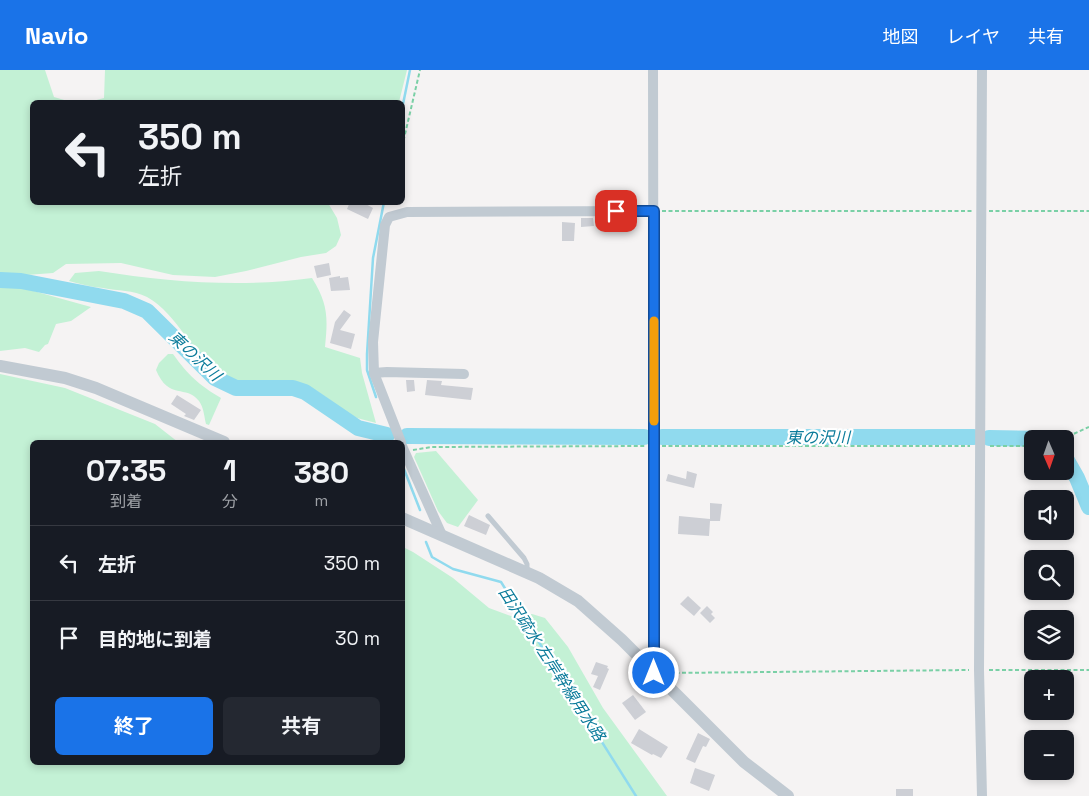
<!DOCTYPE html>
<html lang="ja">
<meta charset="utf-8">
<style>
:root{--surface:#171b24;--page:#242831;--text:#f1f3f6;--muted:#9ea1a6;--line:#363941;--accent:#1a73e8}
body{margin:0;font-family:"Space Grotesk","Noto Sans JP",sans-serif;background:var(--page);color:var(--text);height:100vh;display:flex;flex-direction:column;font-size:19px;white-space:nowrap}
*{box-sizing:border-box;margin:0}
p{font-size:16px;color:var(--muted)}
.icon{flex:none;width:28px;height:28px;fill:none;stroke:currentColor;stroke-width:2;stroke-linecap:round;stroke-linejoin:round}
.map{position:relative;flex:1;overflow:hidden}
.details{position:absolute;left:30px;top:370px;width:375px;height:325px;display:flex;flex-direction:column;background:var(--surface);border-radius:8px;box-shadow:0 2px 8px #0003}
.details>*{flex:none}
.guide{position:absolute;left:30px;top:30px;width:375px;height:105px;border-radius:8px;box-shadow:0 2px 8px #0003;background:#171b24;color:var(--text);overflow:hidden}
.needle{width:32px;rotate:178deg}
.tools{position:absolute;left:1024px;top:360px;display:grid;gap:10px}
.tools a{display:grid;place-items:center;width:50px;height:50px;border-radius:8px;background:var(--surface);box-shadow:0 2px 8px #0003;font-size:25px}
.pin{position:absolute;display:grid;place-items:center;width:42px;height:42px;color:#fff;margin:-21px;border-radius:10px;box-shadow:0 2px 8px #0006}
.me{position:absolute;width:55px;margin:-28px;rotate:0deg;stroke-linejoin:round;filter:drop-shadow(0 0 4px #0008)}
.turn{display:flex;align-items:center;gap:18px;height:105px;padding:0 25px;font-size:22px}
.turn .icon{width:65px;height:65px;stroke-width:2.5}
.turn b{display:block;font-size:35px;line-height:42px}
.eta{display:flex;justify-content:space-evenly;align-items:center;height:85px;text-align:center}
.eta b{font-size:30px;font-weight:700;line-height:35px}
.primary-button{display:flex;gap:10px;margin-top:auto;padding:10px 25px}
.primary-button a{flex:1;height:58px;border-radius:8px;background:var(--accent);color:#fff;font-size:20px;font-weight:700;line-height:58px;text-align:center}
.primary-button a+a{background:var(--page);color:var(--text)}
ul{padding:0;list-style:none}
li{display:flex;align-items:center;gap:15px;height:75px;padding:0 25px;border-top:1px solid var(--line)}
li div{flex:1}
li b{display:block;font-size:19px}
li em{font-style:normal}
header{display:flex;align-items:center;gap:30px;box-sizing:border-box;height:70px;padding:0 25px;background:var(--accent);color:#fff}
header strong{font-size:24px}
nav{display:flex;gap:28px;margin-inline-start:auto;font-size:18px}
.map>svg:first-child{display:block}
</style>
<header>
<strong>Navio</strong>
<nav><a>地図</a><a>レイヤ</a><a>共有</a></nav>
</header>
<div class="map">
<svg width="1089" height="726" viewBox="0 0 1089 726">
<rect width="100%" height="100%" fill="#f5f3f3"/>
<!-- green -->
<g fill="#c3f1d5">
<path d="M0 0H45L54 27 71 32H32V132L328 133 337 148 341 165 336 176 326 183 301 187 246 201 215 207 173 205 121 193 66 194 53 203 0 207Z"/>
<path d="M105 0H407L399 32H89L104 28Z"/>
<path d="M99 201C170 212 241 218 312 208 328 234 328 247 325 277L360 288 362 303 376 353C370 351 363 350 357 348 338 339 323 321 302 314 277 305 248 320 224 306 194 288 178 244 147 227 133 220 118 221 103 218 91 217 80 214 69 211L75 203Z"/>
<path d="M0 215 30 220 91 237 71 251 56 254 48 274 45 275 39 282 25 278 0 281Z"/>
<path d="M168 284H173C188 305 199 315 221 328L209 355 206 354C204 346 204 338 199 331 186 314 169 331 156 300L159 293Z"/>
<path d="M0 304 65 318 155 354 178 372H32V692H402L403 477 413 482 453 508 489 538 511 546 532 544 545 548 568 577 603 638 667 726H0Z"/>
<path d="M436 381 478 430 458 457 447 453 438 441 414 387 416 383Z"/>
</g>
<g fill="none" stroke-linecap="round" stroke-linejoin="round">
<!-- stream -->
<g stroke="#90daee" stroke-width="2.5">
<path d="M402 39 410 0"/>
<path d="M376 327 367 300V284L373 188 384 132"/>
<path d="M402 394 420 440"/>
<path d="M426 472 432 487 453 499 501 512 636 726"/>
</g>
<!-- river -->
<g stroke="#90daee" stroke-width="16">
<path d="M0 210 21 211 124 231 147 241 215 308 236 318H293L305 322 358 358 387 365"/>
<path d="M407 366 644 367"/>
<path d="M662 367H974"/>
<path d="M989 368 1054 369"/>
<path d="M1065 387 1077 408 1089 437"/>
</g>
</g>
<!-- building -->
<g fill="#cdcfd5">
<path d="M350 132H362L373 138 368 149 347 139Z"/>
<path d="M581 148H593L594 156 581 157Z"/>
<path d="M562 152 575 153 574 171H562Z"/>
<path d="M329 193 331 205 317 208 314 196Z"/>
<path d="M340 206V208L348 207 350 220 331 221 329 208Z"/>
<path d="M344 240 351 245 340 260 355 264 351 279 330 273 335 252Z"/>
<path d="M406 310H414L415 321 407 322Z"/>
<path d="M427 310 442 311 441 315 473 318 471 330 425 325Z"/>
<path d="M177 325 201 340 194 350 184 346 186 344 171 334Z"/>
<path d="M687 401 697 404 694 418 666 411 668 404 686 409Z"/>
<path d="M710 433 722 434 720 451H710L709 466 678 464 679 446 710 449Z"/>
<path d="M469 445 490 455 486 465 464 456Z"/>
<path d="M688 526 701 538 694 546 680 534Z"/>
<path d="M707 536 713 542 711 544 715 548 710 553 700 543Z"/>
<path d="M596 592 608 596 607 598 609 599 600 620 593 617 598 606 591 604Z"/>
<path d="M639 606 648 615 643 620 634 611Z"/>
<path d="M633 625 646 642 635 650 622 633Z"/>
<path d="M639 659 668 677 661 688 653 684 652 685 631 673Z"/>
<path d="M698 663 710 669 706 677 703 676 695 693 686 689Z"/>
<path d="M695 698 715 705 709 721 690 713Z"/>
<rect x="896" y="719" width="17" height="7"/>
</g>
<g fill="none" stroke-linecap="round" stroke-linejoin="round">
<!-- path -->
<g stroke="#7ad0a6" stroke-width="2" stroke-dasharray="4 2.5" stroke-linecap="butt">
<path d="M402 77 420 0"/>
<path d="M662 141H972"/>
<path d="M989 141H1089"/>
<path d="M1062 369 1089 357"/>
<path d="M662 376H970"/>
<path d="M990 376H1032"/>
<path d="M413 380 432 377 645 376"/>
<path d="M989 600H1089"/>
<path d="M669 603 969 600"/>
</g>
<!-- service -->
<path stroke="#c1cad2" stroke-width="5" d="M488 446 524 488 527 494V501"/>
<!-- minor -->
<g stroke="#c1cad2" stroke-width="10">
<path d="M653 0 654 603"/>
<path d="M374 303 387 302 464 304"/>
<path d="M401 372 374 303 373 272 385 155 389 147 407 142 654 141"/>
<path d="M402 376 441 463"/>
<path d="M982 726 979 600 982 0"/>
</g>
<!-- tertiary -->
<g stroke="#c1cad2" stroke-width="12">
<path d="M0 296 65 308 96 318 224 372"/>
<path d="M402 448 539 508 578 531 622 570 744 692 788 726"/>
</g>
</g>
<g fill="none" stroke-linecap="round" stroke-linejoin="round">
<defs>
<path id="route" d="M616 141H654V603"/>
</defs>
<!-- route casing -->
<use href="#route" stroke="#114b97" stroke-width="12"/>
<!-- route -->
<use href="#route" stroke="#1a73e8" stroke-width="9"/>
<!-- slow -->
<path stroke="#f59e0b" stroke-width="9" d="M654 251V351"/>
</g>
<g text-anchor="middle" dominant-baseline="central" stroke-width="4.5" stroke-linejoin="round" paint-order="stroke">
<!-- water labels -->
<g font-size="16" font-style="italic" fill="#0c7c9b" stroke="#fff">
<text transform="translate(195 286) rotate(43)">東の沢川</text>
<text x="818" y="367">東の沢川</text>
<text transform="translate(552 594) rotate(57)">田沢疏水 左岸幹線用水路</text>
</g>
</g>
</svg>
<div class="tools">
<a><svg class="needle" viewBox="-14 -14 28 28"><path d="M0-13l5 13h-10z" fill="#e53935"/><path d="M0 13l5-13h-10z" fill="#9ea1a6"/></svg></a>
<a><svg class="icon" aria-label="sound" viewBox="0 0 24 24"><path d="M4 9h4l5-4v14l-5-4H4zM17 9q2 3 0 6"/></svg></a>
<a><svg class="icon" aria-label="search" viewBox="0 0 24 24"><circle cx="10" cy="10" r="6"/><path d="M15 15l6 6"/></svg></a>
<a><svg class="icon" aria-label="layers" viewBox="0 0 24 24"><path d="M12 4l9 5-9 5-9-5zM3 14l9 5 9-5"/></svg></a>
<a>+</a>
<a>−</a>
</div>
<div class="pin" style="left:616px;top:141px;background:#d93025"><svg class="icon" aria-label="arrive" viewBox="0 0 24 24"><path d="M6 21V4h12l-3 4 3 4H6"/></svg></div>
<svg class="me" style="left:654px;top:603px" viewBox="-20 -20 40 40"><circle r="17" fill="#1a73e8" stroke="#fff" stroke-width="3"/><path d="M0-11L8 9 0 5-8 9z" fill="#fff"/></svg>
<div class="guide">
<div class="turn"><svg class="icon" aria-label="left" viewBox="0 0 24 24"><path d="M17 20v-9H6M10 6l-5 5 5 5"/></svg><div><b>350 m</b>左折</div></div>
</div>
<section class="details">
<div class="eta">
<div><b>07:35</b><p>到着</p></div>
<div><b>1</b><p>分</p></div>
<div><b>380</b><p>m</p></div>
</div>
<ul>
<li><svg class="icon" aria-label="left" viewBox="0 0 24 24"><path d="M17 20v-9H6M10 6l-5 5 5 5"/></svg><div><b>左折</b></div><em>350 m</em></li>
<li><svg class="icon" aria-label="arrive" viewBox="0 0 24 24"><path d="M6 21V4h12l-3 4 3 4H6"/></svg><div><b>目的地に到着</b></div><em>30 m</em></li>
</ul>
<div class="primary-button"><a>終了</a><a>共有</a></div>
</section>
</div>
